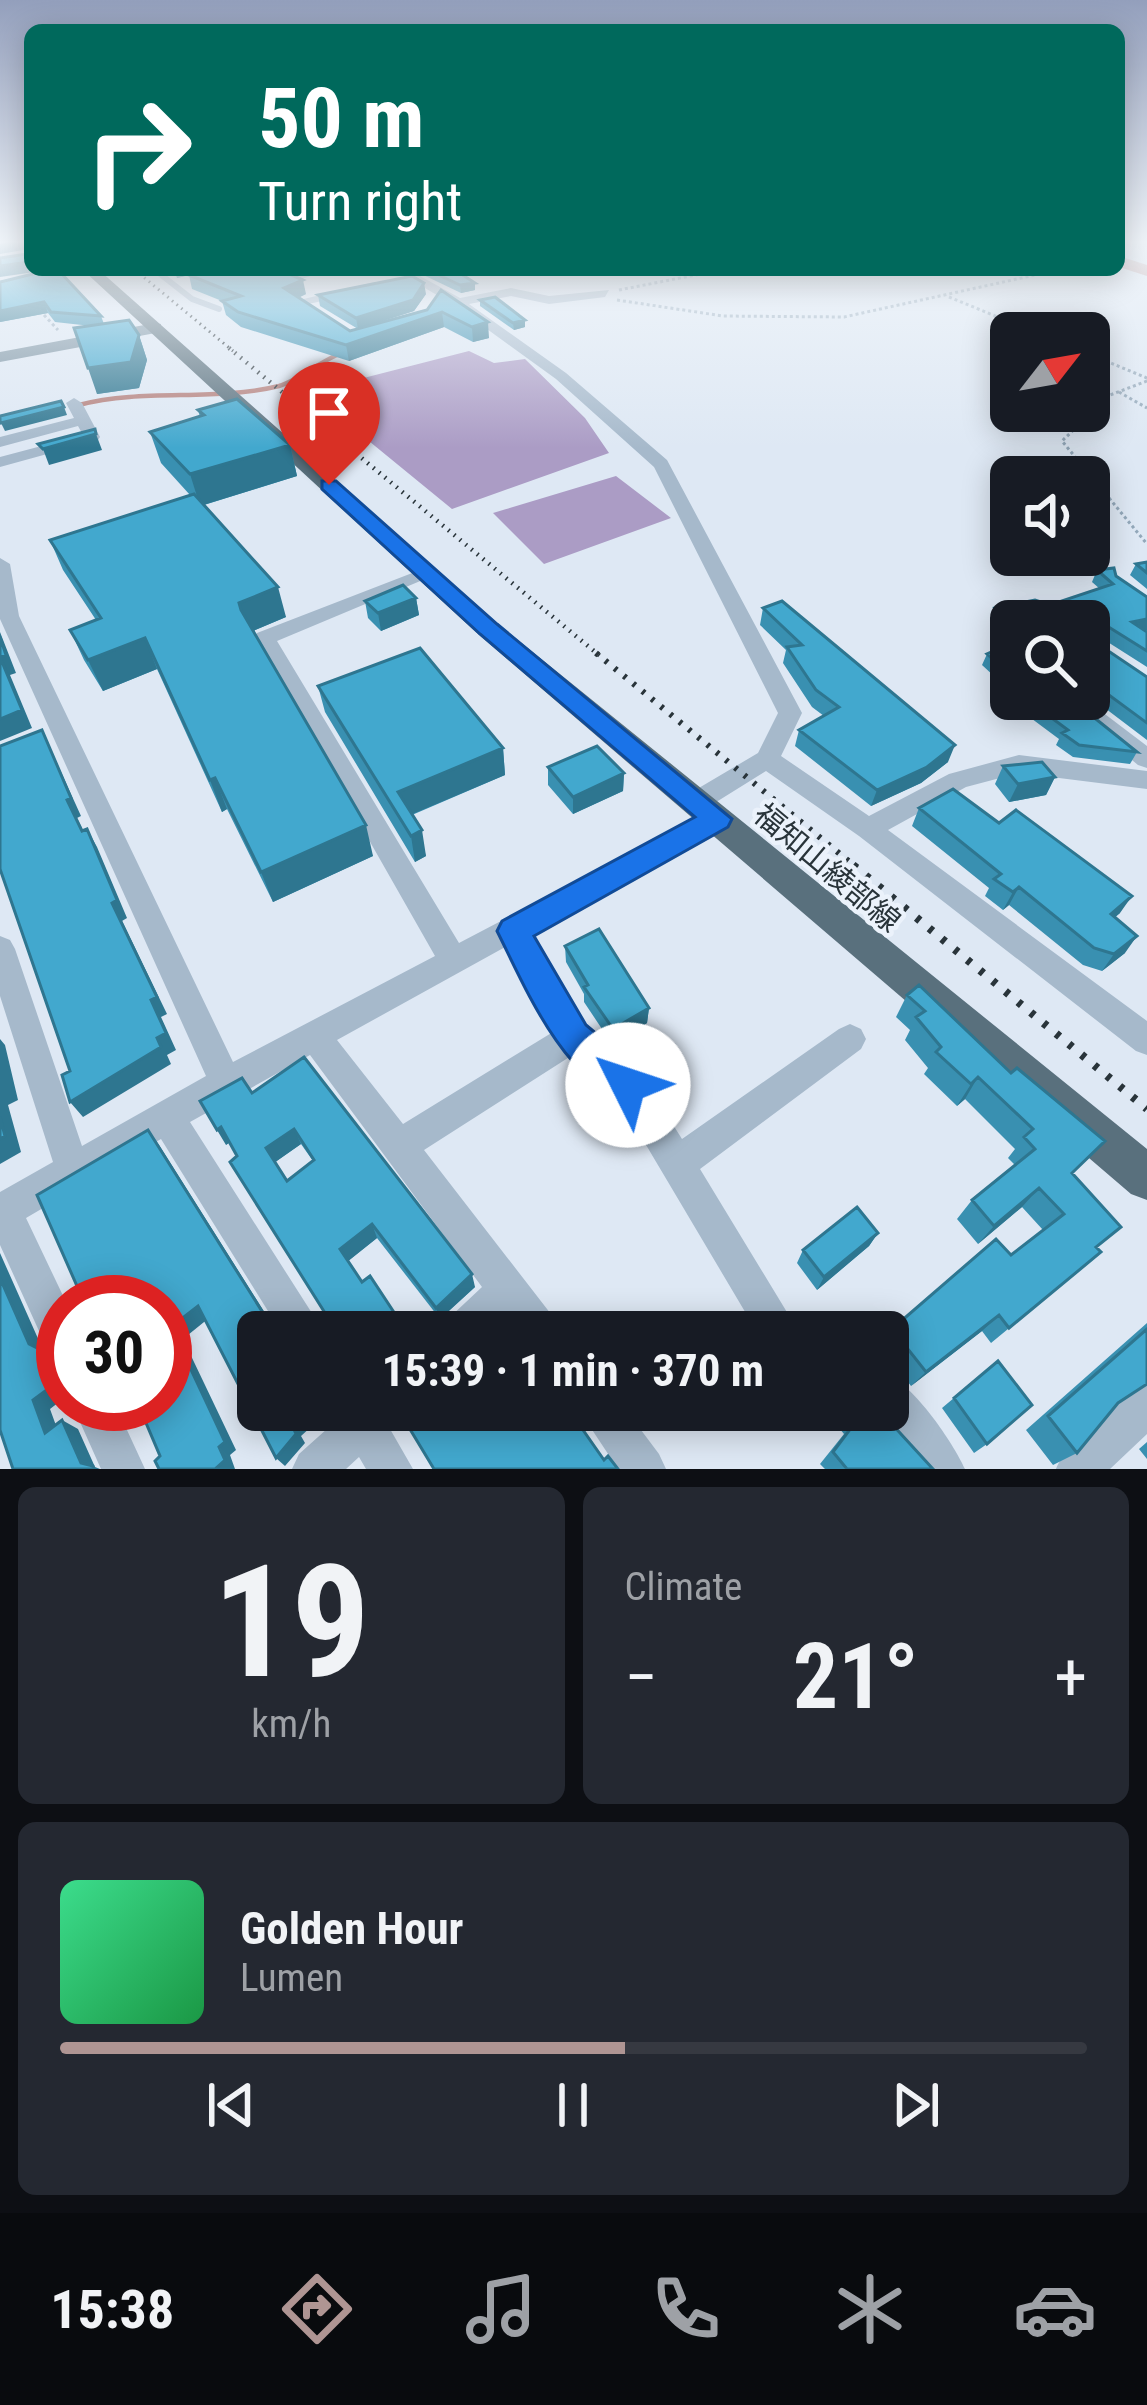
<!DOCTYPE html>
<meta charset="utf-8">
<style>
:root{--surface:#171b24;--page:#242831;--text:#f1f3f6;--muted:#9ea1a6;--line:#363941;--accent:#af9593}
body{margin:0;font-family:"Roboto Condensed","Noto Sans JP",sans-serif;background:var(--page);color:var(--text);height:100vh;display:flex;flex-direction:column;font-size:45px;white-space:nowrap}
*{box-sizing:border-box;margin:0}
p{font-size:39px;color:var(--muted)}
.icon{flex:none;width:66px;height:66px;fill:none;stroke:currentColor;stroke-width:2;stroke-linecap:round;stroke-linejoin:round}
.map{position:relative;height:1469px;overflow:hidden}
.panel{display:flex;flex-direction:column;gap:18px;padding:18px;background:#0d0f14;flex:1}
.panel>*{flex:none}
.banner{position:absolute;left:24px;top:24px;width:1101px;height:252px;border-radius:18px;box-shadow:0 6px 30px #0003;background:#00695c;color:#fff;overflow:hidden}
.needle{width:78px;rotate:59deg}
.buttons{position:absolute;left:990px;top:312px;display:grid;gap:24px}
.buttons a{display:grid;place-items:center;width:120px;height:120px;border-radius:18px;background:var(--surface);box-shadow:0 6px 30px #0003;font-size:60px}
.speed{position:absolute;left:36px;top:1275px;display:flex;gap:24px;font-size:60px;font-weight:700;text-align:center}
.speed>*{display:grid;place-content:center;width:156px;height:156px;border-radius:50%;background:var(--surface);box-shadow:0 6px 30px #0003;line-height:1}
.speed .limit{border:18px solid #d22;background:#fff;color:#111}
.pin{position:absolute;display:grid;place-items:center;width:102px;height:102px;color:#fff;margin:-123px -51px;border-radius:50% 50% 50% 0;rotate:-45deg;box-shadow:0 0 12px #0007}
.pin .icon{rotate:45deg}
.me{position:absolute;width:132px;margin:-66px;rotate:311deg;stroke-linejoin:round;filter:drop-shadow(0 0 9px #0008)}
.turn{display:flex;align-items:center;gap:42px;height:252px;padding:0 36px;font-size:54px}
.turn .icon{width:156px;height:156px;stroke-width:2.5}
.turn b{display:block;font-size:84px;line-height:102px}
.big{font-size:90px;font-weight:700;line-height:1.1}
.panel .tile{flex:1;display:flex;flex-direction:column;justify-content:center;gap:18px;min-width:0;padding:0 42px;border-radius:18px;background:var(--page)}
.panel .dial{align-items:center;gap:0}
.dial b{font-size:156px;line-height:1}
.song{display:flex;align-items:center;gap:36px}
.cover{width:144px;height:144px;border-radius:18px;background:linear-gradient(135deg,hsl(150 70% 55%),hsl(140 70% 35%))}
.played{height:12px;border-radius:6px;background:linear-gradient(90deg,var(--accent) 55%,var(--line) 55%)}
.keys{display:flex;justify-content:space-around;direction:ltr}
.heat{display:flex;justify-content:space-between;align-items:center;font-size:66px;direction:ltr}
.panel .tiles{flex:1;display:grid;gap:18px;grid-template-columns:1fr 1fr}
.tile:last-child{grid-column:span 2}
.trip{position:absolute;left:237px;top:1311px;width:672px;height:120px;border-radius:18px;background:var(--surface);box-shadow:0 6px 30px #0003;font-weight:700;line-height:120px;text-align:center}
.dock{display:flex;height:192px;justify-content:space-around;align-items:center;background:#090b0e;color:var(--muted)}
.dock .icon{width:84px;height:84px}
.dock .selected{color:var(--accent)}
.dock b{font-size:54px;color:var(--text)}
.map>svg:first-child{display:block}
</style>
<div class="map">
<svg width="1147" height="1469" viewBox="0 0 1147 1469">
<rect width="100%" height="100%" fill="#dee8f4"/>
<!-- green -->
<path fill="#ab9cc5" d="M469 351 494 363 525 359 585 418 609 453 452 509 309 392Z
M616 476 671 518 544 564 493 513Z"/>
<g fill="none" stroke-linecap="round" stroke-linejoin="round">
<!-- stream-far1 -->
<path stroke="#b47f7b" stroke-width="3" d="M1135 266 1147 268"/>
<!-- stream -->
<path stroke="#b47f7b" stroke-width="4.5" d="M79 405C144 388 214 402 279 386 297 381 318 363 337 355"/>
<!-- river -->
<path fill="#b47f7b" fill-rule="evenodd" d="M1119 256 1147 265V276L1119 267Z"/>
<!-- path -->
<path stroke="#93a8ba" stroke-width="3" stroke-dasharray="3 3" stroke-linecap="butt" d="M619 290 721 270
M949 297 1037 333
M617 300 723 316 844 317 1058 270
M44 315 58 330
M1089 354 1147 378
M1147 381 1110 395 1062 441 1147 544
M1119 392 1147 408"/>
<!-- lane -->
<path stroke="#a6b9cb" stroke-width="6" d="M155 270 192 299 219 309"/>
<!-- street -->
<path fill="#a6b9cb" fill-rule="evenodd" d="M309 270H327L288 284 282 280Z
M394 270H409L460 298 511 288 549 296 609 290 605 297 549 304 511 296 469 304 566 373 667 460 802 713 781 756 869 816 949 774 1019 755 1147 771V789L1019 773 966 787 888 830 1147 1021V1055L1136 1051 859 836 766 771 705 809H687L683 802 687 795 758 753 778 713 654 467 556 379 454 305Z
M375 282 379 289 308 304 323 315 317 319 291 302Z
M74 398 82 403 100 437 98 440 0 467V457L83 435 78 426 0 447V437L74 418 66 403Z
M0 558 10 564 19 616 233 1062 435 956 254 638 257 633 420 570H434L437 574 277 641 459 943 708 812H726L730 819 726 826 531 933 584 1027 641 1074 682 1139 839 1029 850 1024 861 1029 866 1039 861 1049 700 1169 799 1332H757L617 1096 571 1056 424 1150 554 1318 560 1332H516L506 1319 492 1332H443L449 1318 482 1287 310 1055 190 1122 324 1332H281L161 1139 26 1218 66 1302H63V1359L49 1353 0 1245V1192L53 1162 0 996V936L10 940 15 949 82 1146 206 1076 0 619ZM507 946 553 1032 403 1124 337 1040Z
M1011 631V661L1000 654V638Z
M1058 699H1085L1147 746V768L1138 765Z
M888 1375C914 1386 953 1442 965 1469H916L873 1410H888Z
M1147 1385V1434L1110 1469H1056C1067 1442 1120 1396 1147 1385Z
M72 1404H115L145 1469H101Z
M333 1410H401L390 1429 413 1469H366L359 1457 346 1469H292L299 1454 337 1420Z
M579 1410H626L659 1454 666 1469H618Z"/>
<!-- secondary -->
<path fill="#7a92a2" fill-rule="evenodd" d="M155 323 161 324V332L0 362V352Z"/>
<!-- primary -->
<path fill="#59707d" fill-rule="evenodd" d="M83 270H99L497 623 1147 1149V1200L1131 1194 479 635Z"/>
<!-- rail-far3 -->
<path stroke="#29343a" stroke-width="3" stroke-dasharray="1.5 4.5" stroke-linecap="butt" d="M135 270 233 351"/>
<!-- rail-far2 -->
<path stroke="#29343a" stroke-width="4.5" stroke-dasharray="1.5 6" stroke-linecap="butt" d="M229 348 600 656"/>
<!-- rail-far1 -->
<path stroke="#29343a" stroke-width="6" stroke-dasharray="3 9" stroke-linecap="butt" d="M596 653 857 868"/>
<!-- rail -->
<path stroke="#29343a" stroke-width="8" stroke-dasharray="4.5 12" stroke-linecap="butt" d="M853 865 1147 1109"/>
</g>
<!-- wall -->
<path fill="#3990b1" fill-rule="evenodd" d="M175 270 306 294 298 298 350 331 427 310 441 290 489 338 473 342 444 327 349 361 241 327 226 315 222 301 192 289 189 275 177 278Z
M413 270H455L475 290 461 293Z
M70 280 68 281 101 316 104 324 139 335 147 360 139 388 97 394 91 326 55 322 48 313 0 322V282Z
M426 294 414 311 358 329 320 306 318 295Z
M480 300 525 327 514 330 480 306Z
M198 410 290 445 297 476 204 505 286 617 253 631 373 856 273 902 227 809 222 812 157 669 103 691 84 660 70 630 96 620 63 570 50 540 190 495 161 463 150 432 200 417Z
M1147 562V589L1130 575 1136 564Z
M1097 570 1116 576 1147 630H1144L1147 632V667L1092 632V640L1147 677V740L1089 696V621H1011L1001 632 990 619 995 608 1050 605 1100 589 1092 582Z
M416 598 419 615 381 631 368 618 365 601Z
M763 608 948 762 921 783 871 806 795 746 799 730 824 716 812 707 783 663 786 650 760 625Z
M1011 651V699H1071L1137 752 1130 764 1073 757 1056 745 1059 739 1004 698 1008 689 982 665 987 654Z
M318 686 503 748 505 775 412 815 426 856 415 862 325 712Z
M1003 766 1055 777 1046 795 1009 802 995 784Z
M548 767 624 773 623 791 573 814 548 785Z
M919 808 1120 913 1115 917 1125 953 1102 971 1083 965 1009 905 1003 910 985 896 989 888 912 826Z
M565 946 649 1008 647 1023 612 1044 584 1002V994L566 962Z
M919 985 1073 1174 1097 1248 1101 1252 991 1343 982 1331 911 1386 888 1356V1335L892 1329 1011 1255 1043 1230 1022 1207 978 1244 957 1219 972 1200 1015 1165 1008 1158 1015 1149 965 1099 957 1106 924 1074 928 1068 905 1040 910 1030 896 1017 907 995Z
M252 1093 475 1287 440 1319 377 1238 348 1261 362 1282 370 1276 406 1332H337L230 1142 226 1145ZM301 1144 313 1161 287 1181 275 1162Z
M878 1233 869 1246 817 1290 797 1263 803 1250Z
M1147 1323V1384L1118 1403 1077 1453 1053 1465 1026 1430Z
M998 1361 987 1444 974 1453 942 1408Z
M732 1410H760L747 1422 742 1415 738 1418Z
M836 1410H879L933 1469H825L820 1464 844 1434 830 1417Z
M1147 1442V1459L1139 1449Z"/>
<!-- shaded-wall -->
<path fill="#2e7690" d="M9 242H27L29 249 0 254V244Z
M30 262V270H49L0 277V266Z
M175 270H209L177 278Z
M303 280 306 294 287 303 284 288Z
M424 283 426 294 414 311 358 329 356 318Z
M475 283V290L461 293 460 285Z
M44 302 48 313 0 322V311Z
M442 312 444 327 349 361 346 345Z
M525 320V327L514 330 513 323Z
M488 322 489 338 473 342 472 327Z
M139 335 147 360 139 388 97 394 88 368Z
M64 407 67 415 5 431 1 423Z
M96 434 102 450 49 465 43 449Z
M290 445 297 476 200 506 190 474Z
M278 587 286 617 248 633 239 603Z
M416 598 419 615 381 631 378 613Z
M1019 616 1017 621H1011V629L1001 632 1005 620Z
M1147 619V630L1126 633 1132 622Z
M0 632 16 673 10 675 32 728 0 741Z
M145 638 157 669 103 691 88 660Z
M42 730 81 816 77 818 92 849 67 800Z
M955 745 948 762 921 783 871 806 877 790Z
M503 748 505 775 403 818 398 792Z
M624 773 623 791 573 814V797Z
M1055 777 1046 795 1009 802 1018 784Z
M215 778 227 809 222 812 210 780Z
M366 825 373 856 273 902 261 872Z
M87 829 97 847 127 918 122 921 167 1014 161 1017 176 1050 167 1055 171 1064 83 1117 70 1102 157 1038Z
M422 830 426 856 415 862 411 836Z
M1019 887 1009 905 1003 910 1013 892Z
M1132 896 1120 913 1099 931 1111 914Z
M1137 936 1125 953 1102 971 1114 954Z
M649 1008 647 1023 612 1044 613 1029Z
M0 1039 5 1045 18 1100 8 1105 21 1152 0 1164Z
M978 1077 965 1099 957 1106 971 1084Z
M221 1127 230 1142 226 1145 217 1130Z
M294 1129 301 1144 274 1163 266 1148Z
M148 1130 159 1145 277 1332H275Z
M1039 1188 1022 1207 978 1244 994 1226Z
M372 1224 377 1238 347 1262 340 1249Z
M878 1233 869 1246 817 1290 824 1277Z
M0 1253 44 1352 57 1361 62 1374 63 1399 50 1409 62 1442 45 1433 33 1400 29 1344 0 1278Z
M472 1274 475 1287 440 1319 436 1308Z
M198 1306 209 1318 183 1339 236 1450 230 1455 235 1469H215L219 1447 171 1327Z
M999 1315 982 1331 911 1386 926 1372Z
M311 1410H319L323 1416 301 1436 305 1443 285 1466 276 1458 293 1427Z
M62 1420 78 1429 95 1467 100 1469H93L81 1463Z"/>
<!-- building -->
<path fill="#42a8ce" stroke="#2e7690" stroke-width="3" fill-rule="evenodd" d="M30 246V262L0 266V258L27 254Z
M49 270H66L60 272 101 316 51 312 44 302 0 311V282Z
M203 270H280L303 280 284 288 350 331 427 310 441 290 488 322 472 327 442 312 346 345 238 312 222 301 241 296 189 275Z
M428 270H455L475 283 460 285Z
M412 276 424 283 413 300 356 318 318 295Z
M495 297 525 320 513 323 480 300Z
M129 320 139 335 131 362 88 368 74 328Z
M237 399 290 445 190 474 150 432 204 415 198 410Z
M61 401 64 407 1 423 0 421V416Z
M95 429 96 434 43 449 38 444Z
M194 494 278 587 239 603 241 610 366 825 261 872 215 778 210 780 145 638 88 660 70 630 101 618 50 540Z
M1147 562V573L1136 564Z
M1114 568 1116 576 1147 597V619L1132 622 1147 632V651L1091 616 1092 640 1147 677V723L1094 684H1089V621H1019V616L1005 620 995 608 1035 600 1050 605 1113 584 1097 570Z
M403 585 416 598 378 613 365 601Z
M782 601 955 745 927 767 877 790 799 730 839 707 816 690 787 647 802 645 763 608Z
M0 637 6 655 0 657Z
M1003 647 1011 651V675L987 654Z
M420 648 503 748 398 792 422 830 411 836 318 686Z
M0 657 22 710 0 719Z
M1026 699H1071L1137 752 1079 745 1062 733 1068 730Z
M42 730 71 798 67 800 82 831 87 829 117 900 112 903 157 997 151 1000 166 1033 157 1038 161 1047 70 1102 62 1075 70 1071 0 869V746Z
M597 746 624 773 573 797 548 767Z
M1042 762 1055 777 1018 784 1003 766Z
M953 789 999 823 1016 810 1132 896 1111 914 1137 936 1114 954 1094 948 1019 887 1013 892 994 879 1001 874 919 808Z
M599 929 649 1008 613 1029 584 987 588 985 565 946Z
M919 985 1011 1073 1017 1068 1105 1141 1072 1173 1121 1227 1096 1247 1101 1252 1009 1328 999 1315 926 1372 892 1329 996 1239 1011 1255 1064 1214 1039 1188 994 1226 972 1200 1035 1149 1024 1137 1033 1129 978 1077 971 1084 936 1052 941 1047 916 1017 925 1011 907 995Z
M304 1057 472 1274 436 1308 372 1224 340 1249 362 1282 370 1276 405 1329 402 1332H337L230 1162 237 1156 221 1127 217 1130 200 1101 242 1078 252 1093ZM294 1129 314 1160 287 1181 266 1148Z
M0 1117 5 1136 0 1139Z
M148 1130 275 1332H258V1410H311L293 1427 296 1434 276 1458 198 1306 171 1327 225 1442 219 1447 225 1460 215 1469H159L155 1461 160 1456 138 1404H165V1302H84L37 1195Z
M857 1207 878 1233 824 1277 803 1250Z
M0 1278 29 1344 41 1350 46 1363 52 1386 33 1400 45 1433 62 1420 81 1463 93 1466 94 1469H13L0 1430Z
M508 1323 514 1332H498Z
M1147 1329V1384L1118 1403 1077 1453 1048 1416Z
M998 1361 1032 1405 987 1444 954 1398Z
M458 1410 459 1412 461 1410H569L604 1460 608 1456 618 1469H434L399 1411Z
M848 1410H879L933 1469H847L833 1452 857 1420Z"/>
<!-- sky -->
<linearGradient id="sky" x2="0" y2="1"><stop stop-color="#939fbc"/><stop offset="0.54" stop-color="#f0f5fa"/><stop offset="1" stop-color="#f0f5fa" stop-opacity="0"/></linearGradient>
<rect width="1147" height="448" fill="url(#sky)"/>
<!-- route -->
<path fill="#1a73e8" stroke="#114b97" stroke-width="3" d="M322 481H336L497 624 732 819 728 827 534 936 586 1025 642 1072 647 1085 642 1098 628 1103C562 1077 527 991 497 931L502 921 695 817 480 634 322 489Z"/>
<g text-anchor="middle" stroke-width="9" stroke-linejoin="round" paint-order="stroke">
<!-- street labels -->
<g font-size="30" fill="#29343a" stroke="#ebf2fb">
<text transform="translate(827 868) rotate(40)" y="10">福知山綾部線</text>
</g>
</g>
</svg>
<div class="buttons">
<a><svg class="needle" viewBox="-14 -14 28 28"><path d="M0-13l5 13h-10z" fill="#e53935"/><path d="M0 13l5-13h-10z" fill="#9ea1a6"/></svg></a>
<a><svg class="icon" aria-label="sound" viewBox="0 0 24 24"><path d="M4 9h4l5-4v14l-5-4H4zM17 9q2 3 0 6"/></svg></a>
<a><svg class="icon" aria-label="search" viewBox="0 0 24 24"><circle cx="10" cy="10" r="6"/><path d="M15 15l6 6"/></svg></a>
</div>
<div class="speed"><div class="limit">30</div></div>
<div class="pin" style="left:329px;top:485px;background:#d93025"><svg class="icon" aria-label="arrive" viewBox="0 0 24 24"><path d="M6 21V4h12l-3 4 3 4H6"/></svg></div>
<svg class="me" style="left:628px;top:1085px" viewBox="-20 -20 40 40"><circle r="19" fill="#fff"/><path d="M0-13L10 11 0 6-10 11z" fill="#1a73e8"/></svg>
<div class="trip">15:39 · 1 min · 370 m</div>
<div class="banner">
<div class="turn"><svg class="icon" aria-label="right" viewBox="0 0 24 24"><path d="M7 20v-9h11M14 6l5 5-5 5"/></svg><div><b>50 m</b>Turn right</div></div>
</div>
</div>
<section class="panel">
<div class="tiles">
<div class="tile dial"><b>19</b><p>km/h</p></div>
<div class="tile"><p>Climate</p>
<div class="heat"><a>−</a><b class="big">21°</b><a>+</a></div>
</div>
<div class="tile">
<div class="song"><i class="cover"></i><div><b>Golden Hour</b><p>Lumen</p></div></div>
<div class="played"></div>
<div class="keys"><svg class="icon" aria-label="previous" viewBox="0 0 24 24"><path d="M18 5L8 12l10 7zM5 5v14"/></svg><svg class="icon" aria-label="pause" viewBox="0 0 24 24"><path d="M8 5v14M16 5v14"/></svg><svg class="icon" aria-label="next" viewBox="0 0 24 24"><path d="M6 5l10 7-10 7zM19 5v14"/></svg></div>
</div>
</div>
</section>
<nav class="dock">
<b>15:38</b>
<svg class="icon selected" aria-label="directions" viewBox="0 0 24 24"><path d="M12 3l9 9-9 9-9-9zM9 14v-3h6M13 9l2 2-2 2"/></svg>
<svg class="icon" aria-label="music" viewBox="0 0 24 24"><path d="M9 18V5l10-2v13"/><circle cx="6" cy="18" r="3"/><circle cx="16" cy="16" r="3"/></svg>
<svg class="icon" aria-label="phone" viewBox="0 0 24 24"><path d="M5 4h4l2 5-3 2q2 4 5 5l2-3 5 2v4C11 20 4 13 5 4z"/></svg>
<svg class="icon" aria-label="climate" viewBox="0 0 24 24"><path d="M12 3v18M4 7l16 10M4 17L20 7"/></svg>
<svg class="icon" aria-label="car" viewBox="0 0 24 24"><path d="M5 17H2v-5l4-1 3-4h7l3 4 3 1v5h-3M9 17h6M6 11h13"/><circle cx="7" cy="17" r="2"/><circle cx="17" cy="17" r="2"/></svg>
</nav>
